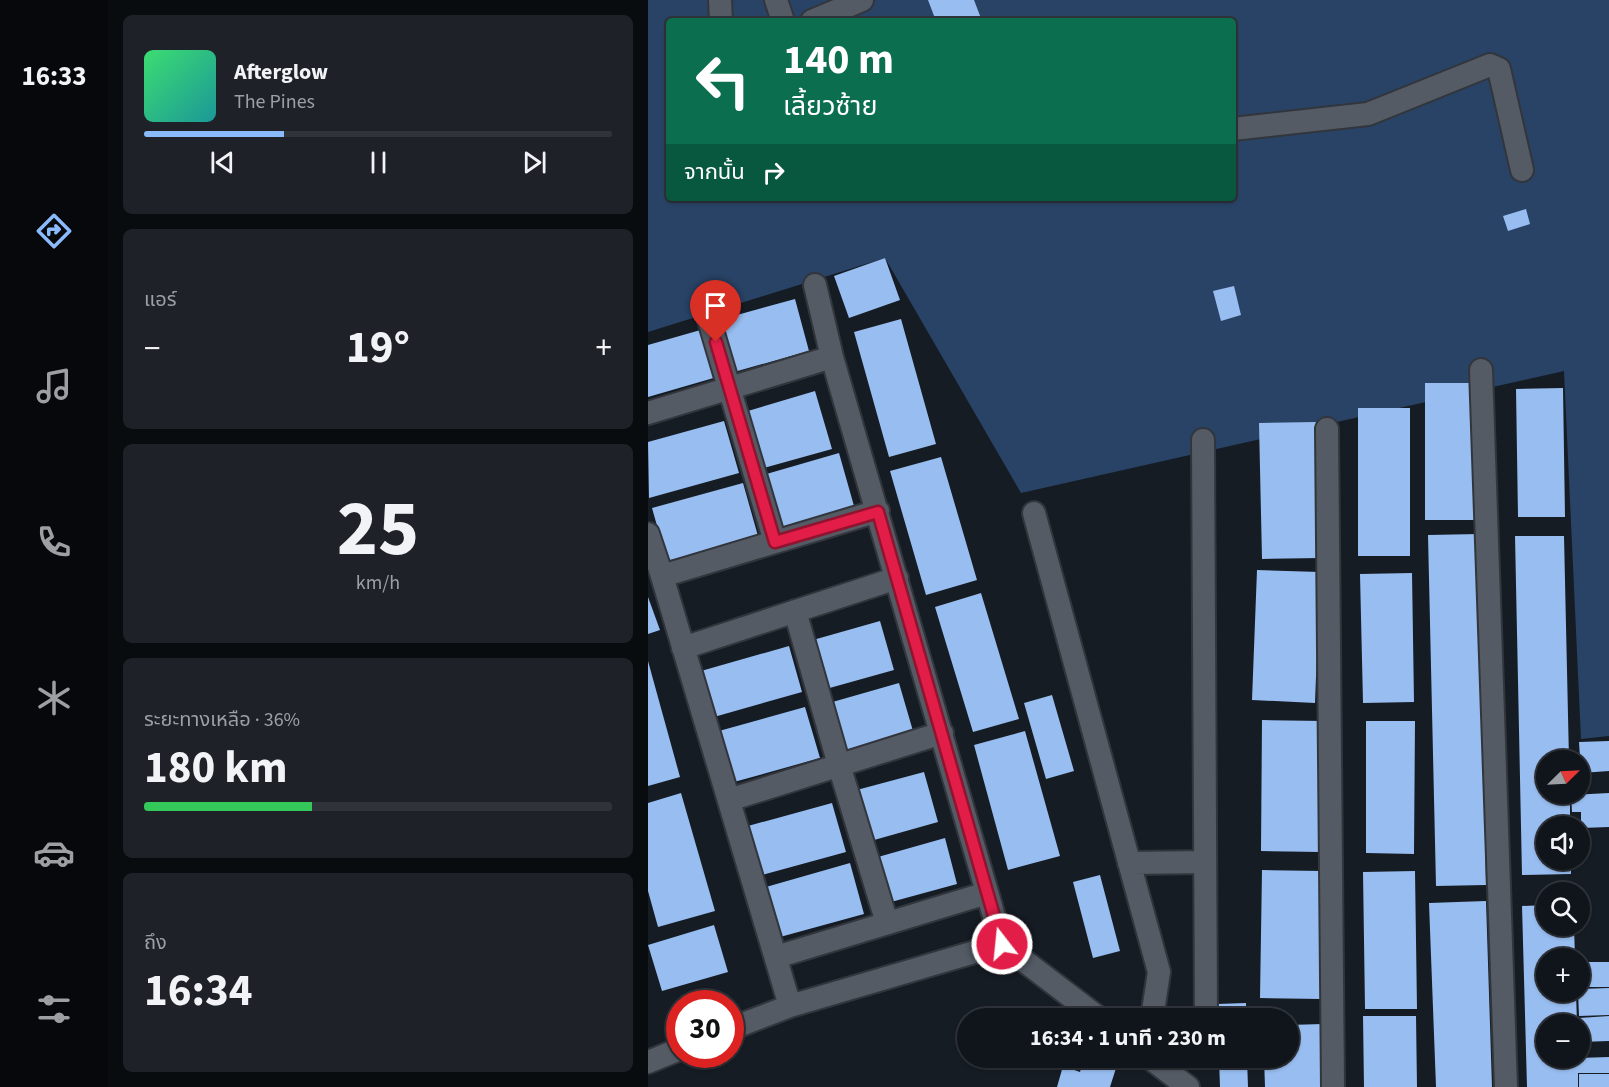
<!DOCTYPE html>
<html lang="th">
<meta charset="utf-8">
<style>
:root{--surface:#10151b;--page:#1e2228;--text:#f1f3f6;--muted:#9c9fa3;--line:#30343a;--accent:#8abafc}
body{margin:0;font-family:"Source Sans 3","Noto Sans Thai",sans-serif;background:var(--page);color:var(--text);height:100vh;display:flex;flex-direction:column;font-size:22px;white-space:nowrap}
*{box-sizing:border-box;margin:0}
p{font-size:20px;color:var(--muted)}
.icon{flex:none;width:33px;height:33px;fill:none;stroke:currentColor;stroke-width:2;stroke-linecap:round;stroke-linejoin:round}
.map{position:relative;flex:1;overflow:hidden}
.drawer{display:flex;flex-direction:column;gap:15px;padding:15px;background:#090c0f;width:540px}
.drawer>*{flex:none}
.top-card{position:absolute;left:18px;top:18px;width:570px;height:183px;border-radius:6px;box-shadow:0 2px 4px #0004,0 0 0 2px var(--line);background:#0b6e4f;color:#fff;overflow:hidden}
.needle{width:39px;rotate:66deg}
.fabs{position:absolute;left:888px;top:750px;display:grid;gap:12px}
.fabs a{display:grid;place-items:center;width:54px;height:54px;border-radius:50%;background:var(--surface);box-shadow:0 2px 4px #0004,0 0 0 2px var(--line);font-size:30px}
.speed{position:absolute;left:18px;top:990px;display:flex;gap:12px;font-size:30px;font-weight:700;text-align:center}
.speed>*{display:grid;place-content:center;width:78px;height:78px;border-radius:50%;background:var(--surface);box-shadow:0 2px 4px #0004,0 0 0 2px var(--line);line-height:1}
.speed .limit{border:9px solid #d22;background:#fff;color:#111}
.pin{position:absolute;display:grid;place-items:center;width:51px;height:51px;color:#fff;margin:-62px -26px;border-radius:50% 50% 50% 0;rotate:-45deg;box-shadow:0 0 6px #0007}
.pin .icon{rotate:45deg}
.me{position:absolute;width:66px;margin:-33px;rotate:344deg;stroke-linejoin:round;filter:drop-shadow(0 0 4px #0008)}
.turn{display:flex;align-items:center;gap:21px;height:126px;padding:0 18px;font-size:27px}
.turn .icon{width:78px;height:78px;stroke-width:2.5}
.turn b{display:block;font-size:42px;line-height:51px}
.then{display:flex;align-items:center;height:57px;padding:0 18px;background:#0003;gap:12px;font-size:22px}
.big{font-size:45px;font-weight:700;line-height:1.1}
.drawer .card{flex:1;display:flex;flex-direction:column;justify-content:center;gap:9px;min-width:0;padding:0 21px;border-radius:9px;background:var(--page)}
.drawer .dial{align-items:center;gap:0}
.dial b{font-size:78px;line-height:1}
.song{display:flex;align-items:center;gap:18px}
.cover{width:72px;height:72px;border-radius:9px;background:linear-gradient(135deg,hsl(140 70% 55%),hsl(180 70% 35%))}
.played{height:6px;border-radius:3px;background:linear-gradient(90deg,var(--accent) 30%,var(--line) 30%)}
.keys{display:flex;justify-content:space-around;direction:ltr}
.heat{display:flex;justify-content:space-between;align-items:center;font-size:33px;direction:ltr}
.charge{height:9px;border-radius:4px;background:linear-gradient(90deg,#34c759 36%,var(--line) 0)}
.trip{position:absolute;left:309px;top:1008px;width:342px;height:60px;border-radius:30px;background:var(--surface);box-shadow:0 2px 4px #0004,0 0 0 2px var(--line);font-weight:700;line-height:60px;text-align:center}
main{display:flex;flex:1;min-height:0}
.tabs{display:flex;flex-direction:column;width:108px;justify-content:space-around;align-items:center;background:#06080b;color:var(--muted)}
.tabs .icon{width:42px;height:42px}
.tabs .active{color:var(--accent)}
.tabs b{font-size:27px;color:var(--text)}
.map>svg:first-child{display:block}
</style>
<main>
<nav class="tabs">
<b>16:33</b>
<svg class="icon active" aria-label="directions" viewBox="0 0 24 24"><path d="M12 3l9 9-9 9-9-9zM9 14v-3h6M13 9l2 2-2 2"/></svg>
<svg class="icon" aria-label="music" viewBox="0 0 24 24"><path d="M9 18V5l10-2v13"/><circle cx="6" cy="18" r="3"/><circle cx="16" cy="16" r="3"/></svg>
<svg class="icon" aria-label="phone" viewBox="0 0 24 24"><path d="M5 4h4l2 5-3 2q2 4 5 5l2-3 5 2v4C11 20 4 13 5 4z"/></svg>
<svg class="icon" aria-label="climate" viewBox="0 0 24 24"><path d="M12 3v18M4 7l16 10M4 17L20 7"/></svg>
<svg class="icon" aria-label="car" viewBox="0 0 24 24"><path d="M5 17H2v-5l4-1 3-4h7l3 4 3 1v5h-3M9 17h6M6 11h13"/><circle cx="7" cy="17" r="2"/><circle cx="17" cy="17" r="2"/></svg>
<svg class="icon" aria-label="filters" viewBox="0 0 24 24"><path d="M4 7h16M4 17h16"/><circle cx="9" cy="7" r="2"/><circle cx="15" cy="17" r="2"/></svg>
</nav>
<section class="drawer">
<div class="card">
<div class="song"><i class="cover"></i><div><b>Afterglow</b><p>The Pines</p></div></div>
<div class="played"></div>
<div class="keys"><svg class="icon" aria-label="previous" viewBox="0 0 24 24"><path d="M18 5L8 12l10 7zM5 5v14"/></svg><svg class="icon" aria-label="pause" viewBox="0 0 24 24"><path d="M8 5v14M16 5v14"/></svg><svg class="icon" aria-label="next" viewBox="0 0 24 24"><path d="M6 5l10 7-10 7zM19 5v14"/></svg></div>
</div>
<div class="card"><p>แอร์</p>
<div class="heat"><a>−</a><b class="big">19°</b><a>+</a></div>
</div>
<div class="card dial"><b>25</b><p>km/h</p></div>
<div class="card"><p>ระยะทางเหลือ · 36%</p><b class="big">180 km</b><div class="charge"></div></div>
<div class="card"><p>ถึง</p><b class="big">16:34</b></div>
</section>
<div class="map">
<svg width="961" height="1087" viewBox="0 0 961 1087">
<rect width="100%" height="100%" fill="#161c24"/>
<!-- green -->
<path fill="#294366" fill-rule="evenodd" d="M0 0H961V736L933 739 916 371 373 493 237 258 0 332ZM21 21H585V198H21Z"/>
<!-- building -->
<path fill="#98bdf0" d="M280 0H326L334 21H288Z
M878 209 882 224 860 231 855 216Z
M237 258 252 300 201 318 186 276Z
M586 286 593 315 573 321 565 291Z
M147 299 161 351 86 372 71 320Z
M253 319 288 444 241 457 206 332Z
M56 329 69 377 0 397V345Z
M777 383H830V520H777Z
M915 388 917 517H870L868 389Z
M167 391 184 449 109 470 93 413Z
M710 408H762V556H710Z
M76 421 91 473 1 498 0 442Z
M668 422 671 558 614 559 611 423Z
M191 453 206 506 130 528 115 475Z
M293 457 329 580 278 595 242 471Z
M95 483 110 536 19 561 4 508Z
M831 534 838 885 788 886 780 535Z
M867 536H916L921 760H898V794H922V826H898V860H923V874L874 875Z
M609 570 672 572 667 703 604 700Z
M764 573 766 702 715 703 712 574Z
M333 593 371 719 325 732 287 607Z
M0 597 12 630 0 634Z
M232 621 246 670 178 689 165 640Z
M141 646 154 692 66 717 53 671Z
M0 661 32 777 0 786Z
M251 683 265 731 194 751 181 703Z
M404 695 426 771 398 779 376 703Z
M157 707 172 758 86 782 71 731Z
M614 720 675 721 673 852 613 851Z
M718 721H767L766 854 718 853Z
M377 731 412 856 360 870 326 745Z
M961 741V771L933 773 931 742Z
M276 772 290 822 219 842 205 791Z
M33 793 67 911 10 927 0 891V803Z
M961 793V827L933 828V812H924L923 795Z
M184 803 198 852 114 875 100 826Z
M297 838 309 884 243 902 230 857Z
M202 863 216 914 132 937 118 887Z
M614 870 674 871 673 999 612 998Z
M767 871 769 1009H717L715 872Z
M452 875 472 951 445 958 425 882Z
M838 901 844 1087H788L781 903Z
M898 905V926H926L927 958H898V992H928L929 1024H898V1058H929L930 1067V1058L961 1057V1073H930V1087H879L874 906Z
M66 925 80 972 14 991 0 945Z
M932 962H961V987H932Z
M961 988V1015L931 1016 930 992 932 989Z
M598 1003V1018H569V1004Z
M715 1016H768L769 1087H716Z
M961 1016V1041L932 1042 931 1018Z
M675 1024 677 1087H617L616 1058H640V1025Z
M436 1058H445L469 1065 462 1087H409L415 1066 432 1072Z
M571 1058H599L600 1087H572Z
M931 1074H961V1087H931Z"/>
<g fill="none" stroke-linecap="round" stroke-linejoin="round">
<defs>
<path id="minor" d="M72 0 73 21
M128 0 135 21
M164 21 214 0
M585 129 720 114 842 65 851 69 874 170
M167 285 184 357 354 944
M61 320 127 542
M833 370 858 1087
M0 413 184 357
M679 429 685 1087
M555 440 558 1018
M386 513 511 972 504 1018
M0 534 14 576 142 1006
M14 576 230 511
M147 611 191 765 239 923
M35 648 249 578
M81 800 294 733
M481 863 557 862
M128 957 339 893
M82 1029 142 1006 354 944 451 1018
M502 1058 540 1087
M0 1062 32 1049"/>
</defs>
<!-- minor casing -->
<use href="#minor" stroke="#32363c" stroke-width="26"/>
<!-- minor -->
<use href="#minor" stroke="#545b65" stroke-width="22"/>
</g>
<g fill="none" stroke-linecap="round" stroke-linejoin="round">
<defs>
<path id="route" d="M68 342 127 542 230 512 354 944"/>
</defs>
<!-- route casing -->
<use href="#route" stroke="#92132f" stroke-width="15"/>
<!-- route -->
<use href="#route" stroke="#e11d48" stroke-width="10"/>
</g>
</svg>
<div class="fabs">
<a><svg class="needle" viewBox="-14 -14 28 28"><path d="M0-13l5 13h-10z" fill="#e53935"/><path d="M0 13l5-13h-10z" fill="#9c9fa3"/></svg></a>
<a><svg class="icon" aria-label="sound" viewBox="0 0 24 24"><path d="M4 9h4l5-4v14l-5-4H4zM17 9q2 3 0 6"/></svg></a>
<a><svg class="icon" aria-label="search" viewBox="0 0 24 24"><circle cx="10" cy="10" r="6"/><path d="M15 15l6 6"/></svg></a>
<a>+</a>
<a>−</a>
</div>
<div class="speed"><div class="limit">30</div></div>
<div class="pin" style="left:68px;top:342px;background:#d93025"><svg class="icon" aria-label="arrive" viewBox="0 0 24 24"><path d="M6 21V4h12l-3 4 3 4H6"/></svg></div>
<svg class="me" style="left:354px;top:944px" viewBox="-20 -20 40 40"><circle r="17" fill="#e11d48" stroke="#fff" stroke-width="3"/><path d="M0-11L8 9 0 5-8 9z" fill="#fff"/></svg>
<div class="trip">16:34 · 1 นาที · 230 m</div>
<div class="top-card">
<div class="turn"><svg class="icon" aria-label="left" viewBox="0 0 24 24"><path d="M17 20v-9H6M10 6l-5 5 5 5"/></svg><div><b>140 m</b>เลี้ยวซ้าย</div></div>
<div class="then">จากนั้น<svg class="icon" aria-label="right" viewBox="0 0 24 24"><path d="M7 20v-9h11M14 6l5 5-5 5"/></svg></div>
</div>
</div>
</main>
